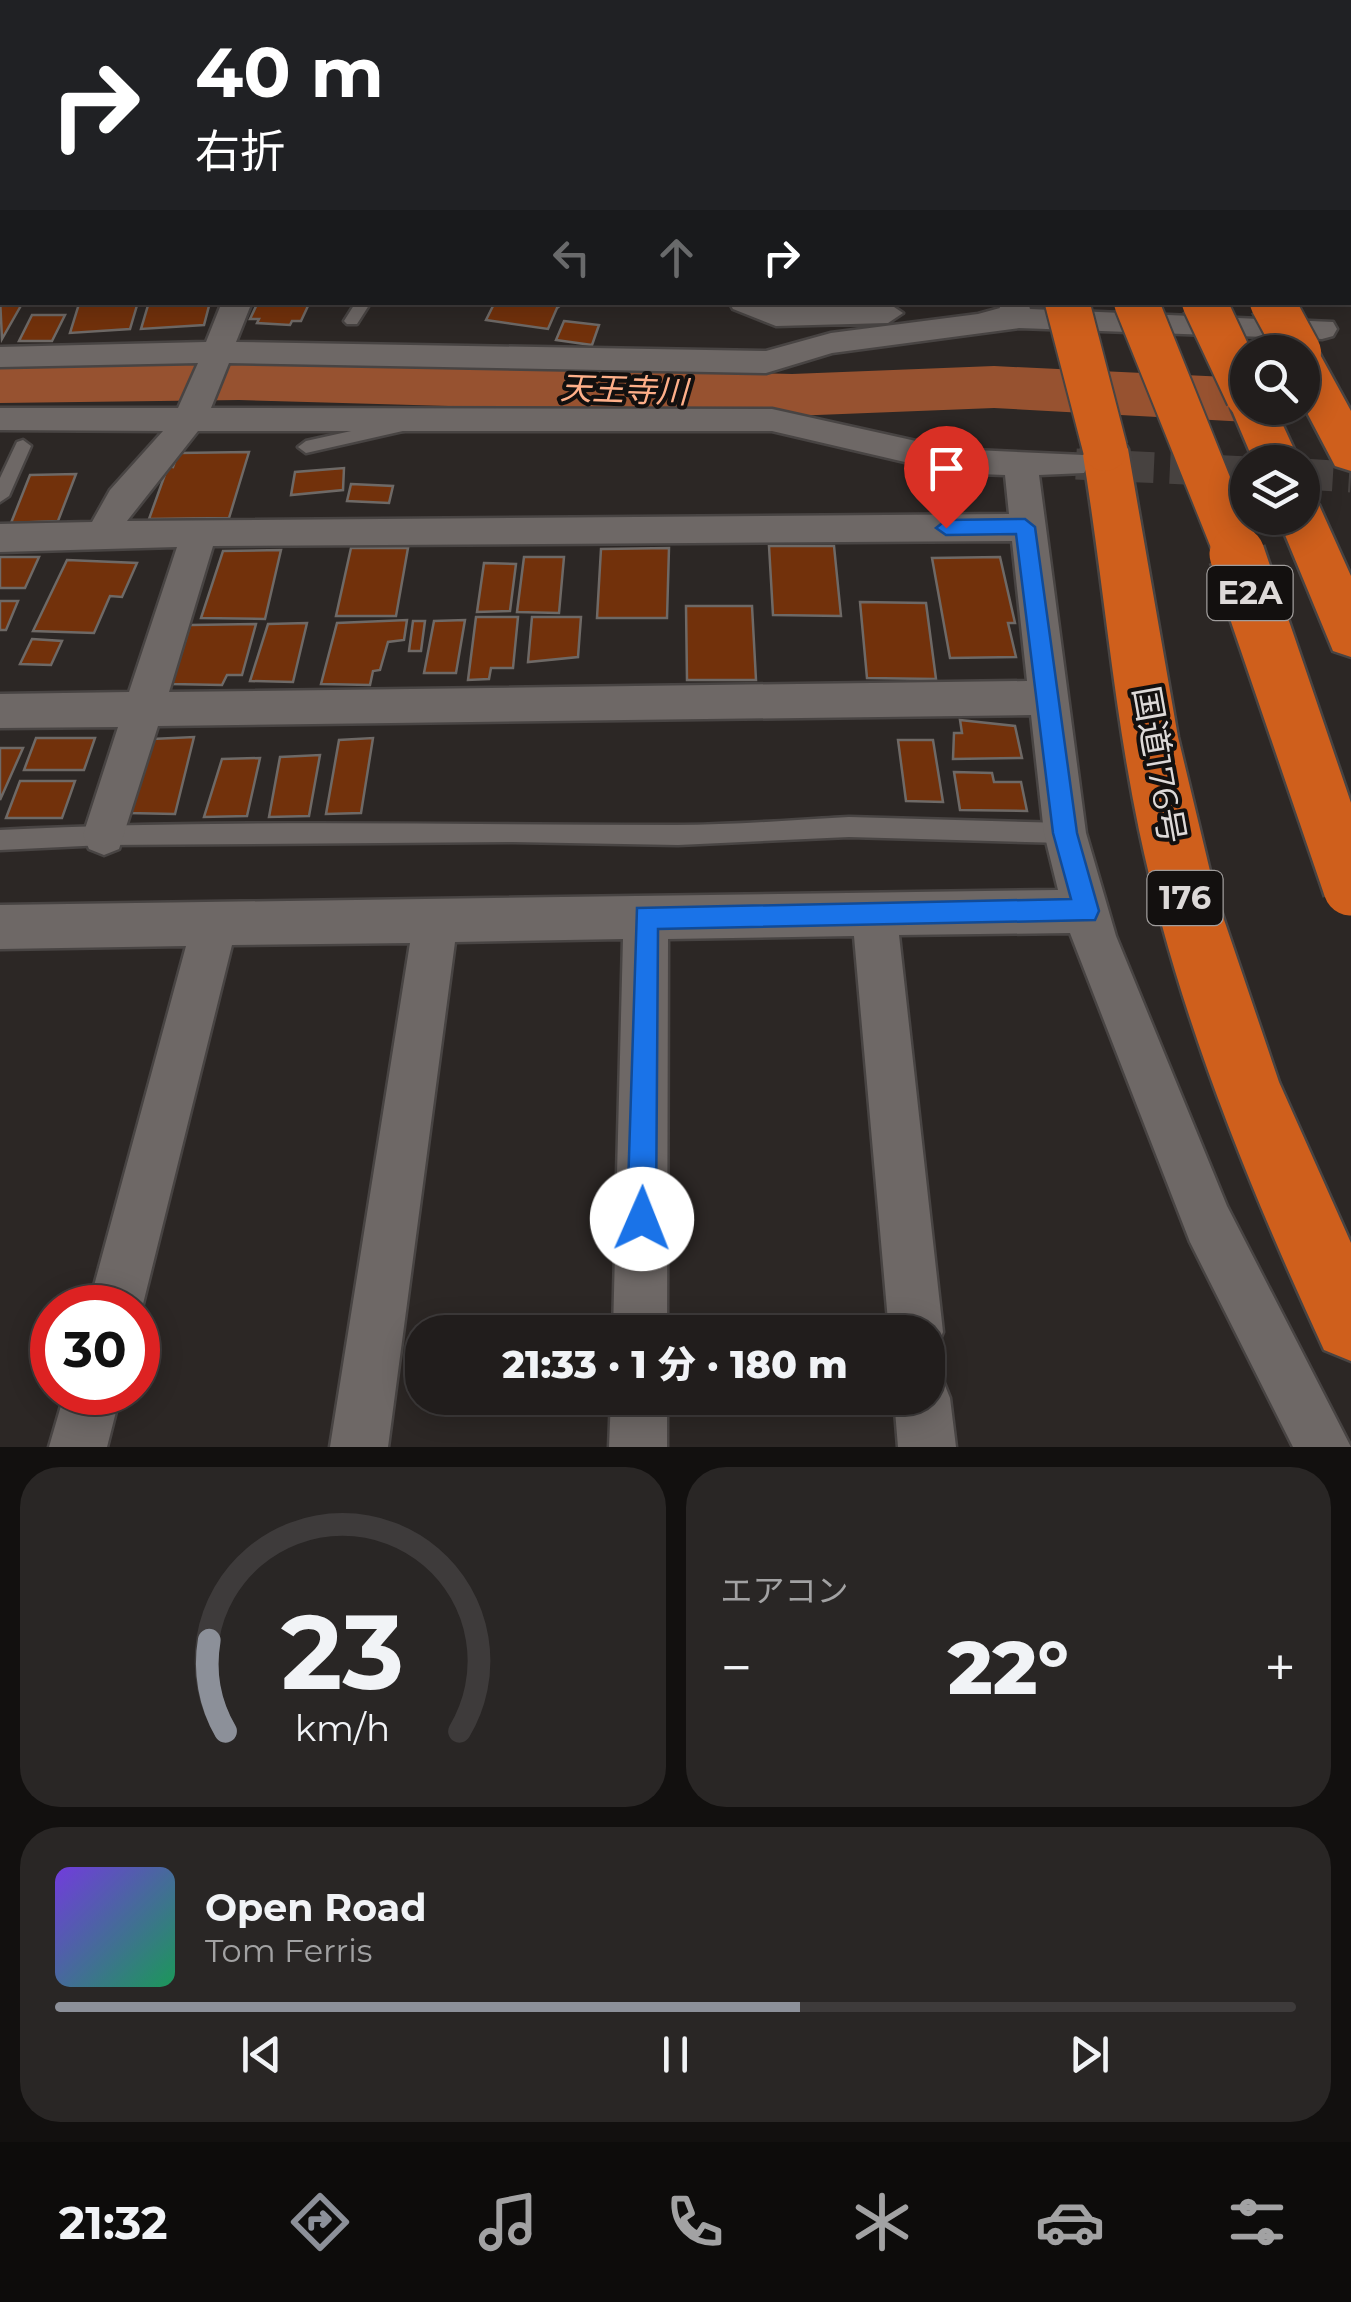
<!DOCTYPE html>
<html lang="ja">
<meta charset="utf-8">
<style>
:root{--surface:#211d1c;--page:#292625;--text:#f1f3f6;--muted:#a2a2a3;--line:#3e3b3b;--accent:#8c9099}
body{margin:0;font-family:Montserrat,"Noto Sans JP",sans-serif;background:var(--page);color:var(--text);height:100vh;display:flex;flex-direction:column;font-size:38px;white-space:nowrap}
*{box-sizing:border-box;margin:0}
p{font-size:32px;color:var(--muted)}
.icon{flex:none;width:55px;height:55px;fill:none;stroke:currentColor;stroke-width:2;stroke-linecap:round;stroke-linejoin:round}
.map{position:relative;height:1447px;overflow:hidden}
.side{display:flex;flex-direction:column;gap:20px;padding:20px;background:#12100f;flex:1}
.side>*{flex:none}
.top-card{position:absolute;left:0px;top:0px;width:1352px;height:305px;box-shadow:0 5px 25px #0003,0 0 0 2px var(--line);background:#202124;color:#fff;overflow:hidden}
.buttons{position:absolute;left:1230px;top:335px;display:grid;gap:20px}
.buttons a{display:grid;place-items:center;width:90px;height:90px;border-radius:50%;background:var(--surface);box-shadow:0 5px 25px #0003,0 0 0 2px var(--line);font-size:50px}
.speed{position:absolute;left:30px;top:1285px;display:flex;gap:20px;font-size:50px;font-weight:700;text-align:center}
.speed>*{display:grid;place-content:center;width:130px;height:130px;border-radius:50%;background:var(--surface);box-shadow:0 5px 25px #0003,0 0 0 2px var(--line);line-height:1}
.speed .limit{border:15px solid #d22;background:#fff;color:#111}
.pin{position:absolute;display:grid;place-items:center;width:85px;height:85px;color:#fff;margin:-102px -42px;border-radius:50% 50% 50% 0;rotate:-45deg;box-shadow:0 0 10px #0007}
.pin .icon{rotate:45deg}
.me{position:absolute;width:110px;margin:-55px;rotate:1deg;stroke-linejoin:round;filter:drop-shadow(0 0 8px #0008)}
.turn{display:flex;align-items:center;gap:35px;height:210px;padding:0 30px;font-size:45px}
.turn .icon{width:130px;height:130px;stroke-width:2.5}
.turn b{display:block;font-size:70px;line-height:85px}
.lanes{display:flex;align-items:center;height:95px;padding:0 30px;background:#0003;justify-content:center;gap:50px;direction:ltr}
.lanes .off{opacity:.35}
.big{font-size:75px;font-weight:800;line-height:1.1}
.side .card{flex:1;display:flex;flex-direction:column;justify-content:center;gap:15px;min-width:0;padding:0 35px;border-radius:40px;background:var(--page)}
.side .dial{align-items:center;gap:0}
.dial svg{height:260px;overflow:visible;fill:none;stroke:var(--line);stroke-width:7;stroke-linecap:round;text-anchor:middle}
.dial text{fill:var(--text);stroke:none}
.song{display:flex;align-items:center;gap:30px}
.cover{width:120px;height:120px;border-radius:15px;background:linear-gradient(135deg,hsl(260 70% 55%),hsl(150 70% 35%))}
.played{height:10px;border-radius:5px;background:linear-gradient(90deg,var(--accent) 60%,var(--line) 60%)}
.keys{display:flex;justify-content:space-around;direction:ltr}
.heat{display:flex;justify-content:space-between;align-items:center;font-size:55px;direction:ltr}
.side .tiles{flex:1;display:grid;gap:20px;grid-template-columns:1fr 1fr}
.card:last-child{grid-column:span 2}
.trip{position:absolute;left:405px;top:1315px;width:540px;height:100px;border-radius:40px;background:var(--surface);box-shadow:0 5px 25px #0003,0 0 0 2px var(--line);font-weight:800;line-height:100px;text-align:center}
.tabs{display:flex;height:160px;justify-content:space-around;align-items:center;background:#0d0c0b;color:var(--muted)}
.tabs .icon{width:70px;height:70px}
.tabs .selected{color:var(--accent)}
.tabs b{font-size:45px;color:var(--text)}
.map>svg:first-child{display:block}
</style>
<div class="map">
<svg width="1351" height="1447" viewBox="0 0 1351 1447">
<rect width="100%" height="100%" fill="#2c2725"/>
<g fill="none" stroke-linecap="round" stroke-linejoin="round">
<!-- river -->
<path fill="#975230" fill-rule="evenodd" d="M239 358 792 374 994 366 1248 378V408H1275L1270 415 1248 422 994 408 792 416 239 400 0 403V361Z"/>
</g>
<!-- building -->
<path fill="#72310b" stroke="#6e6966" stroke-width="2.5" d="M0 298 2 302H23L2 339Z
M138 302 130 329 70 333 79 304Z
M149 302H210L204 325 141 329Z
M258 302H299L308 306 301 321H292L290 325 257 323 259 319H250Z
M495 302H565L557 308 548 329 486 320Z
M32 315H65L52 341H19Z
M564 321 599 325 592 345 556 340Z
M249 452 229 518 149 519 168 466 173 467 178 453Z
M344 468 343 490 291 495 295 472Z
M76 474 58 521 11 523 30 475Z
M351 484 393 486 389 503 347 501Z
M769 546H834L841 616 773 615Z
M351 548H408L396 616H336Z
M669 548 667 618H597L601 549Z
M281 550 265 619 201 618 223 551Z
M0 557H39L25 588H0Z
M524 557H564L559 613 517 612Z
M1000 557 1015 623H1008L1016 657 950 658 932 558Z
M67 560 137 563 122 597 110 596 94 633 33 631Z
M484 563 516 564 510 611 477 612Z
M0 601H18L6 630H0Z
M860 602 926 603 936 679 867 678Z
M686 606H752L756 680H687Z
M476 617H518L513 668H491L489 679 468 680Z
M532 617H581L578 657 528 662Z
M407 620 404 640 388 642 380 670 373 671 370 685 321 684 337 623Z
M465 620 456 673H424L434 621Z
M413 621H425L421 651H409Z
M307 623 293 682 250 681 268 624Z
M256 624 242 675H227L222 685 172 684 190 625Z
M32 639 62 641 51 665 20 664Z
M960 720 1015 726 1022 758 953 759 954 733H962Z
M194 737 175 814 128 813 152 739Z
M36 738H95L84 770H24Z
M373 738 361 813 326 814 339 740Z
M898 740H933L943 802 906 801Z
M0 748H23L0 800Z
M320 755 309 816 269 817 280 757Z
M260 758 247 816 204 817 222 759Z
M954 772 992 773 994 782H1021L1027 811 960 810Z
M20 781H75L62 818H6Z"/>
<g fill="none" stroke-linecap="round" stroke-linejoin="round">
<!-- street-tunnel -->
<path stroke="#474240" stroke-width="31" stroke-dasharray="31 16" stroke-linecap="butt" d="M1076 464 1248 472
M1302 474 1351 477"/>
<defs>
<path id="lane" d="M356 302H371L357 324H347L344 321Z
M410 418 418 424 416 428 306 453 298 447 306 441Z
M23 440 31 446 9 496 0 502V478L17 442Z
M849 817 1065 823 1073 826 1076 833 1073 840 1065 843 849 837 678 845 513 842 104 845 0 850V830C225 819 450 825 675 825 733 825 791 820 849 817Z"/>
<path id="street" d="M350 0H372V2H350Z
M735 0H757L758 2H736Z
M881 0H903L904 2H882Z
M1140 0H1163L1164 2H1142Z
M1283 0H1306L1307 2H1285Z
M1350 56H1351V70H1350Z
M0 62H2V76H0Z
M1350 118H1351V134H1350Z
M1350 158H1351V174H1350Z
M0 167H2V183H0Z
M0 272H2V290H0Z
M222 302H252L236 342 766 351 831 333 978 314 1000 308 998 302H1028L1030 309 1333 322 1337 329 1333 336 1322 339 1019 328 832 353 766 373 229 363 211 408 772 409 952 449 1084 455 1089 464 1084 473 1039 475 1086 833 1116 936 1227 1206 1351 1447H1293L1190 1242 1070 933 899 935 943 1332 935 1351 928 1355V1332H889L854 936 668 939 667 1332H613L623 939 455 942 388 1447H330L410 943 232 945 142 1308 138 1319V1308H88L186 946 0 949V905L1058 890 1044 833 1031 715 158 726 119 849 104 855 89 849 83 835 118 727 0 728V694L129 692 177 547 0 552V524L92 522 110 490 163 431 0 430V408H178L198 363 0 367V347L206 342ZM198 431H772L952 473 1005 475 1009 514 127 521ZM1012 541 1027 681 169 692 213 546Z
M729 302 888 303 903 313 888 323 776 326 733 309Z
M928 1372 942 1378 950 1398 956 1447H898L894 1398H928Z
M65 1392H121L107 1447H49Z
M611 1398H667V1447H609Z"/>
<path id="highway" d="M901 0H931L932 2H902Z
M983 0H1013L1014 2H984Z
M1033 0H1064L1065 2H1034Z
M1114 0H1144L1145 2H1115Z
M1302 345 1317 349 1351 411V471L1335 466 1302 403V352H1285Z
M1248 394V408H1275L1300 462H1254L1231 408 1237 397Z
M1105 432 1121 437 1128 449 1178 737 1216 896 1279 1082 1351 1243V1361L1324 1350C1247 1183 1177 1011 1139 830 1113 705 1103 576 1082 449L1089 437Z
M1302 500 1319 505 1351 576V657L1333 651 1278 518H1302Z"/>
</defs>
<!-- lane casing -->
<use href="#lane" stroke="#484443" stroke-width="5"/>
<!-- street casing -->
<use href="#street" stroke="#484443" stroke-width="5"/>
<!-- highway casing -->
<use href="#highway" stroke="#484443" stroke-width="5"/>
<!-- lane -->
<use href="#lane" fill="#6e6866" fill-rule="evenodd"/>
<!-- street -->
<use href="#street" fill="#6e6866" fill-rule="evenodd"/>
<!-- highway -->
<use href="#highway" fill="#cf5f1c" fill-rule="evenodd"/>
<defs>
<path id="highway-bridge-far1" d="M1067 302 1105 449
M1136 302 1238 556
M1204 302 1248 396
M1272 302 1299 352"/>
<path id="highway-bridge" d="M1237 554 1351 888"/>
</defs>
<!-- highway-bridge-far1 casing -->
<use href="#highway-bridge-far1" stroke="#484443" stroke-width="48" stroke-linecap="butt"/>
<!-- highway-bridge casing -->
<use href="#highway-bridge" stroke="#484443" stroke-width="60" stroke-linecap="butt"/>
<!-- highway-bridge-far1 -->
<use href="#highway-bridge-far1" stroke="#cf5f1c" stroke-width="44"/>
<!-- highway-bridge -->
<use href="#highway-bridge" stroke="#cf5f1c" stroke-width="55"/>
</g>
<!-- route -->
<path fill="#1a73e8" stroke="#114b97" stroke-width="2.5" d="M1025 519 1035 527 1077 833 1099 911 1095 920 658 929 656 1219 652 1230 642 1234 631 1230 627 1219 637 908 1071 899 1053 833 1016 534 946 535 936 528 946 520Z"/>
<g text-anchor="middle" stroke-width="8" stroke-linejoin="round" paint-order="stroke">
<!-- far-water labels -->
<g font-size="32" font-style="italic" fill="#feaf89" stroke="#13100f">
<text transform="translate(624 390) rotate(2)" y="11">天王寺川</text>
</g>
<!-- shield labels -->
<g fill="#13100f" stroke="#a09d9c" stroke-width="2.5">
<rect x="1207.5" y="566" width="85" height="54" rx="8"/>
<rect x="1147.5" y="871" width="75" height="54" rx="8"/>
</g>
<g font-size="32" font-weight="bold" fill="#ddd9d8">
<text x="1250" y="604">E2A</text>
<text x="1185" y="909">176</text>
</g>
<!-- street labels -->
<g font-size="35" fill="#ddd9d8" stroke="#13100f">
<text transform="translate(1159 765) rotate(80)" y="12">国道176号</text>
</g>
</g>
</svg>
<div class="buttons">
<a><svg class="icon" aria-label="search" viewBox="0 0 24 24"><circle cx="10" cy="10" r="6"/><path d="M15 15l6 6"/></svg></a>
<a><svg class="icon" aria-label="layers" viewBox="0 0 24 24"><path d="M12 4l9 5-9 5-9-5zM3 14l9 5 9-5"/></svg></a>
</div>
<div class="speed"><div class="limit">30</div></div>
<div class="pin" style="left:946px;top:528px;background:#d93025"><svg class="icon" aria-label="arrive" viewBox="0 0 24 24"><path d="M6 21V4h12l-3 4 3 4H6"/></svg></div>
<svg class="me" style="left:642px;top:1219px" viewBox="-20 -20 40 40"><circle r="19" fill="#fff"/><path d="M0-13L10 11 0 6-10 11z" fill="#1a73e8"/></svg>
<div class="trip">21:33 · 1 分 · 180 m</div>
<div class="top-card">
<div class="turn"><svg class="icon" aria-label="right" viewBox="0 0 24 24"><path d="M7 20v-9h11M14 6l5 5-5 5"/></svg><div><b>40 m</b>右折</div></div>
<div class="lanes"><svg class="icon off" aria-label="left" viewBox="0 0 24 24"><path d="M17 20v-9H6M10 6l-5 5 5 5"/></svg><svg class="icon off" aria-label="ahead" viewBox="0 0 24 24"><path d="M12 20V5M6 11l6-6 6 6"/></svg><svg class="icon" aria-label="right" viewBox="0 0 24 24"><path d="M7 20v-9h11M14 6l5 5-5 5"/></svg></div>
</div>
</div>
<section class="side">
<div class="tiles">
<div class="card dial"><svg viewBox="0 0 100 80">
<path d="M14 69A42 42 0 1 1 86 69"/>
<path d="M14 69A42 42 0 0 1 9 41" stroke="#8c9099"/>
<text x="50" y="56" font-size="32" font-weight="700">23</text>
<text x="50" y="72" font-size="11">km/h</text>
</svg></div>
<div class="card"><p>エアコン</p>
<div class="heat"><a>−</a><b class="big">22°</b><a>+</a></div>
</div>
<div class="card">
<div class="song"><i class="cover"></i><div><b>Open Road</b><p>Tom Ferris</p></div></div>
<div class="played"></div>
<div class="keys"><svg class="icon" aria-label="previous" viewBox="0 0 24 24"><path d="M18 5L8 12l10 7zM5 5v14"/></svg><svg class="icon" aria-label="pause" viewBox="0 0 24 24"><path d="M8 5v14M16 5v14"/></svg><svg class="icon" aria-label="next" viewBox="0 0 24 24"><path d="M6 5l10 7-10 7zM19 5v14"/></svg></div>
</div>
</div>
</section>
<nav class="tabs">
<b>21:32</b>
<svg class="icon selected" aria-label="directions" viewBox="0 0 24 24"><path d="M12 3l9 9-9 9-9-9zM9 14v-3h6M13 9l2 2-2 2"/></svg>
<svg class="icon" aria-label="music" viewBox="0 0 24 24"><path d="M9 18V5l10-2v13"/><circle cx="6" cy="18" r="3"/><circle cx="16" cy="16" r="3"/></svg>
<svg class="icon" aria-label="phone" viewBox="0 0 24 24"><path d="M5 4h4l2 5-3 2q2 4 5 5l2-3 5 2v4C11 20 4 13 5 4z"/></svg>
<svg class="icon" aria-label="climate" viewBox="0 0 24 24"><path d="M12 3v18M4 7l16 10M4 17L20 7"/></svg>
<svg class="icon" aria-label="car" viewBox="0 0 24 24"><path d="M5 17H2v-5l4-1 3-4h7l3 4 3 1v5h-3M9 17h6M6 11h13"/><circle cx="7" cy="17" r="2"/><circle cx="17" cy="17" r="2"/></svg>
<svg class="icon" aria-label="filters" viewBox="0 0 24 24"><path d="M4 7h16M4 17h16"/><circle cx="9" cy="7" r="2"/><circle cx="15" cy="17" r="2"/></svg>
</nav>
